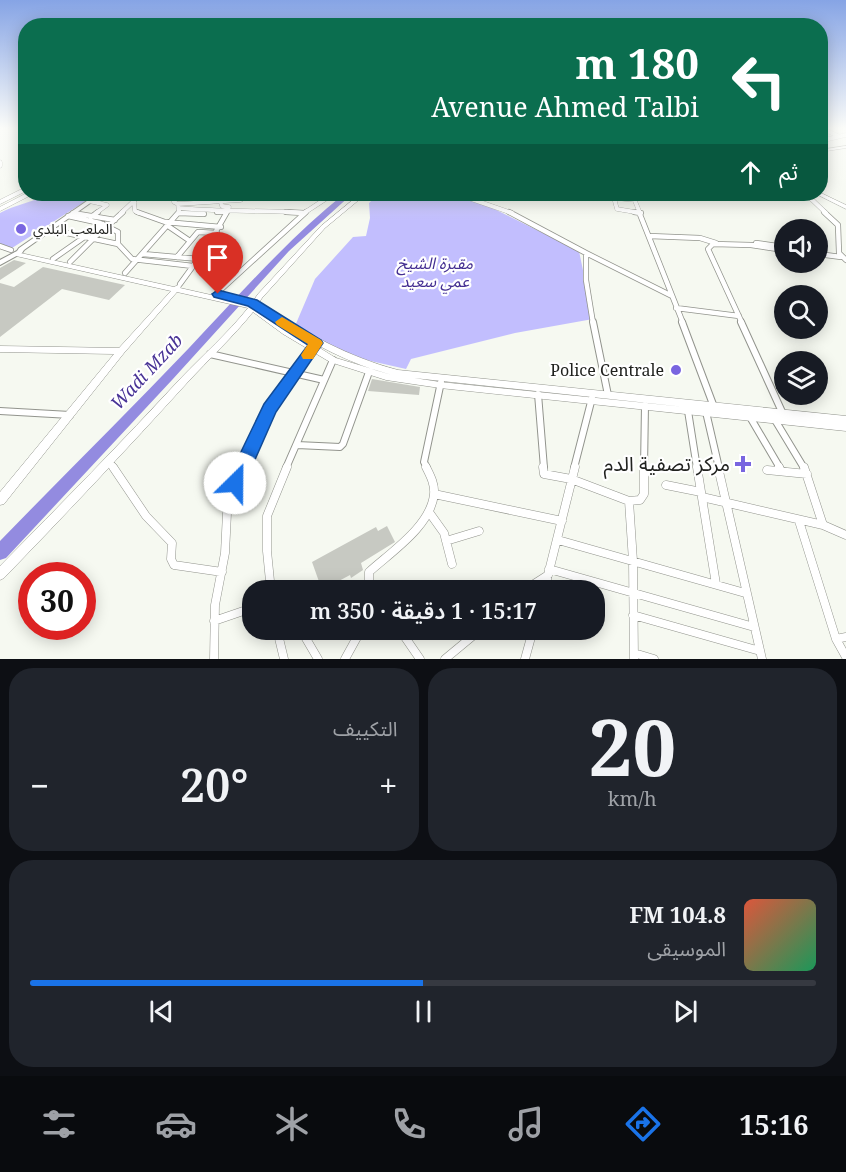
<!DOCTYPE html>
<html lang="ar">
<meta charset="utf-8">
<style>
:root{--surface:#171b24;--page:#20242c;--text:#f1f3f6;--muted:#9ea1a6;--line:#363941;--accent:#1a73e8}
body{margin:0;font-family:"Noto Serif","Noto Sans Arabic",serif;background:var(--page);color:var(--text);direction:rtl;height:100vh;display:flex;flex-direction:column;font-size:22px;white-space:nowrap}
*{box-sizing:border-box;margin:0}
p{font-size:20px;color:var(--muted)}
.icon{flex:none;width:33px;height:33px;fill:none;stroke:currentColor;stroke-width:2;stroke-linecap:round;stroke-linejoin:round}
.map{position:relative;height:659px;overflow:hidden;direction:ltr}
.sheet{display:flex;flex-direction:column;gap:9px;padding:9px;background:#0d0f14;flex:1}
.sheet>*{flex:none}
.top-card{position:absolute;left:18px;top:18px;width:810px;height:183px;border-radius:24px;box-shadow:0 3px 15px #0003;direction:rtl;background:#0b6e4f;color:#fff;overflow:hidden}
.tools{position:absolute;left:774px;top:219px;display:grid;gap:12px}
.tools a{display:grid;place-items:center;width:54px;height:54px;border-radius:50%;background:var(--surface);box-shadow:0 3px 15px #0003;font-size:30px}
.speed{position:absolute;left:18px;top:562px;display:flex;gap:12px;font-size:30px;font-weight:700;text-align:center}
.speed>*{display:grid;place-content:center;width:78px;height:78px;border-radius:50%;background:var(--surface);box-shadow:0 3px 15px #0003;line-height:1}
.speed .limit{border:9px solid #d22;background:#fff;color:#111}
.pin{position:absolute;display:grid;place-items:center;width:51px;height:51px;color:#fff;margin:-62px -26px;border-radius:50% 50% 50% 0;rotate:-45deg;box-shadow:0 0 6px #0007}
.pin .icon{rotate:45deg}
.me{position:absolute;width:66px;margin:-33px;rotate:23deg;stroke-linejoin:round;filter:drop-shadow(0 0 4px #0008)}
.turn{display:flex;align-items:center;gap:21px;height:126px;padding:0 30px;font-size:27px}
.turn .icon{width:78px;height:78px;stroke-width:2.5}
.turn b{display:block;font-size:42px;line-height:51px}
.then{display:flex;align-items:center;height:57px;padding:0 30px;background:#0003;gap:12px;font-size:22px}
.big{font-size:45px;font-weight:600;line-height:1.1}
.sheet .tile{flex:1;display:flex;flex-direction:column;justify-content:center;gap:9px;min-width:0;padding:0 21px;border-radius:24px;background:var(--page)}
.sheet .dial{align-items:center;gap:0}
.dial b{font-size:78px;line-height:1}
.song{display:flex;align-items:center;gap:18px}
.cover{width:72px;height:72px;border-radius:9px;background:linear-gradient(135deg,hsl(10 70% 55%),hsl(150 70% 35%))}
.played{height:6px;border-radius:3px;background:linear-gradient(90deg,var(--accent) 50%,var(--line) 50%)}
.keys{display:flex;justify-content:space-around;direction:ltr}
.heat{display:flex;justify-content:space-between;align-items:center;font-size:33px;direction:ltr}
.sheet .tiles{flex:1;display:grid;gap:9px;grid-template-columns:1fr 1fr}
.tile:last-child{grid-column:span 2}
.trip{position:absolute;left:242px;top:580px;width:363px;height:60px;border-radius:24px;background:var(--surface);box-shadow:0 3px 15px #0003;font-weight:600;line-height:60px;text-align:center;direction:rtl}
.menu{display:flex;height:96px;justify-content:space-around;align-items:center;background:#090b0e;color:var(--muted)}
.menu .icon{width:42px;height:42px}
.menu .current{color:var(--accent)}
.menu b{font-size:27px;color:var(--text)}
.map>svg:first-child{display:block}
</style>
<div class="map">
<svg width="846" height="659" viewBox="0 0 846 659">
<rect width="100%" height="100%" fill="#f6f9f1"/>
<!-- green -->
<path fill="#c2befe" d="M48 194H65L89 199 12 248 0 245V213C16 204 32 203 48 194Z
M379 194H453L472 198 579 251 593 319 515 333 411 359 406 369 344 355 295 326 315 279 353 237 366 236 370 218 369 203Z"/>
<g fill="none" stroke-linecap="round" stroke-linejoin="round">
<!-- river -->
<path fill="#938be0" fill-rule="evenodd" d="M344 194H352L289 251 172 380 6 558 0 560V541C63 476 127 413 189 348 239 295 287 240 344 194Z"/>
</g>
<!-- building -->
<path fill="#c7c9c2" d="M14 260 26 263 0 280V268Z
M43 267 125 285 109 300 62 289 0 337V283L14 287Z
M372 379 420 387 419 395 368 391Z
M387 526 395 542 361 563 363 570 351 578 350 575 322 590 312 562 376 527 378 531Z"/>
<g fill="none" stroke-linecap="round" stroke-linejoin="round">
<defs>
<path id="street-far3" d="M823 129 838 136
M820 141 846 135
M0 162V166
M79 194 96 196
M133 194 135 211 139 213
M172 194 174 202 178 204 179 213
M219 194 222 206 229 207 226 213
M457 194 512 213
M573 194 635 200
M632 194 640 213
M806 194 826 213
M614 198 617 209 641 213
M89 201 107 205 96 213
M0 202 26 189
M97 202 101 198 133 194
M178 204 241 200
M179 208C221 212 262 210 304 213
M0 209 29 194
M121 213 135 200
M304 213 333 194"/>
<path id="street-far2" d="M137 212 165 222 221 227
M217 212H222
M286 212 304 213
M509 212 586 253
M634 212 641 213
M639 212 683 323
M824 212 838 225 839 253 846 260
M73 213 115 220
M179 213 204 214
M68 216 100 223 118 232V244L132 259 193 266
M91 217 98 212
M112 222 123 212
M168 226 190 241
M48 229 118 244
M649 236 700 238 716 243
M212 241 233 242 231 250 237 251
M756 243 784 247
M0 246 11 250
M143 254 199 259
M818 254 841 257
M177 257 198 232 217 233
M53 259 103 224
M70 262 107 225
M125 273 179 212
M180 284 207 247 227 212
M216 294 306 212
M676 308 739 316
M593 323 586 280V253L672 296
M742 323 708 249 713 244 751 245 784 250"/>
<path id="street-far1" d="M593 322 608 395
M682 322 714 407
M741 322 783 414
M210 354 324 380
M538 394 544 468
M0 411 70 415
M688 411 697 468
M706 412 719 468
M750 417 780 468
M775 420 804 468
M297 445 340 447 343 444 369 372
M110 463 114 468
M242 468 270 408 313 347
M286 468 333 360
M427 468 424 462 441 382
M574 468 592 398
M644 468 645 405"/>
<path id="street" d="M113 467 146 516 172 543 171 559 174 565 222 572
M543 467 544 474 571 479 629 501 640 500 644 494V467
M697 467 716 584
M718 467 762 659
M779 467 781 471
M804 467 823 525
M767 470 807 474
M666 485 701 492
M434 494 562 521
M702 497 823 525 846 535
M629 501 633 561 634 659
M429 512 444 533 452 564
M799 521 836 639 846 657
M558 540 745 593
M446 541 479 531
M549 569 754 627
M271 591 267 551V516L287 467
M373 591 369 583V572C391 552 431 526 434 494 435 484 430 475 426 467
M523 591 548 575
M544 591 575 467
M633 615 760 651
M214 621 252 608
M277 630 284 659
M301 630 318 659
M400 630 420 659
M836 639 846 637
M634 653 654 659
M214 659 215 605 225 553 227 513 232 489 242 467
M345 659 361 630
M445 659 480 630
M525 659 533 630"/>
<path id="secondary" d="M846 146V148L820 152V150Z
M821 193 846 205V209L816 194Z
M360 194H366L325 228 262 298 256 307 260 306H263C306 333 348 357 398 370L846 416V431L440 388 386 380 330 362 283 334 253 312C233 337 209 359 187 383 127 449 66 514 4 578L0 580V566C61 504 122 442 181 378 203 355 228 333 248 308L177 292 124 353 4 504 0 505V492L114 354 0 352V346L119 348 171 291 16 256 14 255V253L16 252 174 287 178 285H180L181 287 180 288 251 304 258 294 321 226ZM276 321C313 344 350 364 392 375L336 358ZM414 378 685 407 440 382Z"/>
<path id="primary" d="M97 194H103L24 250 22 253 0 265V260L17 251 19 248Z"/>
</defs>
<!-- street-far3 casing -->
<use href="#street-far3" stroke="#92948d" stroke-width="4.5"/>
<!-- street-far2 casing -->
<use href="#street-far2" stroke="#92948d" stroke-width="6"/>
<!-- street-far1 casing -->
<use href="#street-far1" stroke="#92948d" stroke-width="8"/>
<!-- street casing -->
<use href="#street" stroke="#92948d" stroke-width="9"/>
<!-- secondary casing -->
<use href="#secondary" stroke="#92948d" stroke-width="1"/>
<!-- primary casing -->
<use href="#primary" stroke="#92948d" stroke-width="2"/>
<!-- street-far3 -->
<use href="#street-far3" stroke="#fff" stroke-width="4"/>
<!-- street-far2 -->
<use href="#street-far2" stroke="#fff" stroke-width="4.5"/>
<!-- street-far1 -->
<use href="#street-far1" stroke="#fff" stroke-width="6"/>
<!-- street -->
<use href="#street" stroke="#fff" stroke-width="8"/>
<!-- secondary -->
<use href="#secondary" fill="#fff" fill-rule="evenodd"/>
<!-- primary -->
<use href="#primary" fill="#fff" fill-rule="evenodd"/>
</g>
<!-- sky -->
<linearGradient id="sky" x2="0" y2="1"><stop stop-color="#86a4e5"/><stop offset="0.58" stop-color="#fbfcf9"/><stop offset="1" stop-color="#fbfcf9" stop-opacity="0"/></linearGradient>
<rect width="846" height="221" fill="url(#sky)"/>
<!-- route -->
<path fill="#1a73e8" stroke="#114b97" stroke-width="1.5" d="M218 290 257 300 321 340 323 343 276 412 242 489 235 491 229 489 226 483 264 404 308 345 248 306 214 297 212 294Z"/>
<!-- slow -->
<path fill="#f59e0b" d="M282 317 321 340 323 343 313 359H303L301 355 308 344 277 325 275 322Z"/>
<!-- markers -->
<g fill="#7965e0" stroke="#fff" stroke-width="2">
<circle cx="21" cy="229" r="6"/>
<circle cx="676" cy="370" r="6"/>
<path d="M740 455h6v6h6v6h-6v6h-6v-6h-6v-6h6z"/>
</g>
<g text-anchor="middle" stroke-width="4.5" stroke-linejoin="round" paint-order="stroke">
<!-- far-poi labels -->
<g font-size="14" fill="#21221f" stroke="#fff" text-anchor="start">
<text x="33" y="234">الملعب البلدي</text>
</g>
<!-- park labels -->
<g font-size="16" font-style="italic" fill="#442f92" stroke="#fff">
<text x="435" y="269">مقبرة الشيخ<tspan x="435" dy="18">عمي سعيد</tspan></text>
</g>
<!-- poi labels -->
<g font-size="16" fill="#21221f" stroke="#fff" text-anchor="end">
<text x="664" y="376">Police Centrale</text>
</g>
<!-- water labels -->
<g font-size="18" font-style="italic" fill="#483396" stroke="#fff">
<text transform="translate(147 372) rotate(-47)" y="6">Wadi Mzab</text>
</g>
<!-- near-poi labels -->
<g font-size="20" fill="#21221f" stroke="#fff" text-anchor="end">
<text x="730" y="471">مركز تصفية الدم</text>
</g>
</g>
</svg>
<div class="tools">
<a><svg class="icon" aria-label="sound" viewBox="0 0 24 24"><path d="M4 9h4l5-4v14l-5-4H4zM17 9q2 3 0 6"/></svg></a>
<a><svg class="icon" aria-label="search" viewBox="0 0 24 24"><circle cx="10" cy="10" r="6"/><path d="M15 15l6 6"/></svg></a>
<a><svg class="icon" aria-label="layers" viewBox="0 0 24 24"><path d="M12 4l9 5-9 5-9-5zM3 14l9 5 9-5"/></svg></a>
</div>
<div class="speed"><div class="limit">30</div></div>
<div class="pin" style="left:218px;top:294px;background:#d93025"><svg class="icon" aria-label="arrive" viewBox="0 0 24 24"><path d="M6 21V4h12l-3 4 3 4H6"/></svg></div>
<svg class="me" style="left:235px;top:483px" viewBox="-20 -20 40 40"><circle r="19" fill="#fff"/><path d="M0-13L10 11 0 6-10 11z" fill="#1a73e8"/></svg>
<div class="trip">15:17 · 1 دقيقة · 350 m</div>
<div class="top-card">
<div class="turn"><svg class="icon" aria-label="left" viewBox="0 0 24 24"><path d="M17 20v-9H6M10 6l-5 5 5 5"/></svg><div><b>180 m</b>Avenue Ahmed Talbi</div></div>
<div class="then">ثم<svg class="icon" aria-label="ahead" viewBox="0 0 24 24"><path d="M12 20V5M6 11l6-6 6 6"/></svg></div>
</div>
</div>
<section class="sheet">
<div class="tiles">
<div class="tile dial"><b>20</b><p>km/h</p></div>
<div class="tile"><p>التكييف</p>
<div class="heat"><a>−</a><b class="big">20°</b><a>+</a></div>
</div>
<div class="tile">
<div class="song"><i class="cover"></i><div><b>104.8 FM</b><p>الموسيقى</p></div></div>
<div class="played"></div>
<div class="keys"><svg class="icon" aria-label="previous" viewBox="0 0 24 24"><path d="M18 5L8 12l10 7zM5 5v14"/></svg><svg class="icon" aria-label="pause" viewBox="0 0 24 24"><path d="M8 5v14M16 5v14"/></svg><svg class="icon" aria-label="next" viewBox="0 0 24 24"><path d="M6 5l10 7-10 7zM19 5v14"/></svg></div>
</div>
</div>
</section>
<nav class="menu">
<b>15:16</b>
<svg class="icon current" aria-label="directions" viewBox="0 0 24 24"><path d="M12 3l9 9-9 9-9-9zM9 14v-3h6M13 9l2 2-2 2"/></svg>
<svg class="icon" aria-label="music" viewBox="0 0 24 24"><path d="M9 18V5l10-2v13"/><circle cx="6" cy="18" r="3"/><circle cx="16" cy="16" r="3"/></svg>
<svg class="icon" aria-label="phone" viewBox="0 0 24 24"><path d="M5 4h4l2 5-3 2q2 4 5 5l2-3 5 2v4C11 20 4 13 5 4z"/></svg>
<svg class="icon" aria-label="climate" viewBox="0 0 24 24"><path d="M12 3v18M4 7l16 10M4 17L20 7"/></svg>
<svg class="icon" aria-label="car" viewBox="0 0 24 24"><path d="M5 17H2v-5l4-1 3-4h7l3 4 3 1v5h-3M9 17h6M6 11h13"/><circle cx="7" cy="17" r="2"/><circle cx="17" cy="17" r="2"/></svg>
<svg class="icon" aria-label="filters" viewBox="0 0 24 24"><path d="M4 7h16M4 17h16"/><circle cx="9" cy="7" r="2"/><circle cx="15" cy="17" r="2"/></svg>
</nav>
